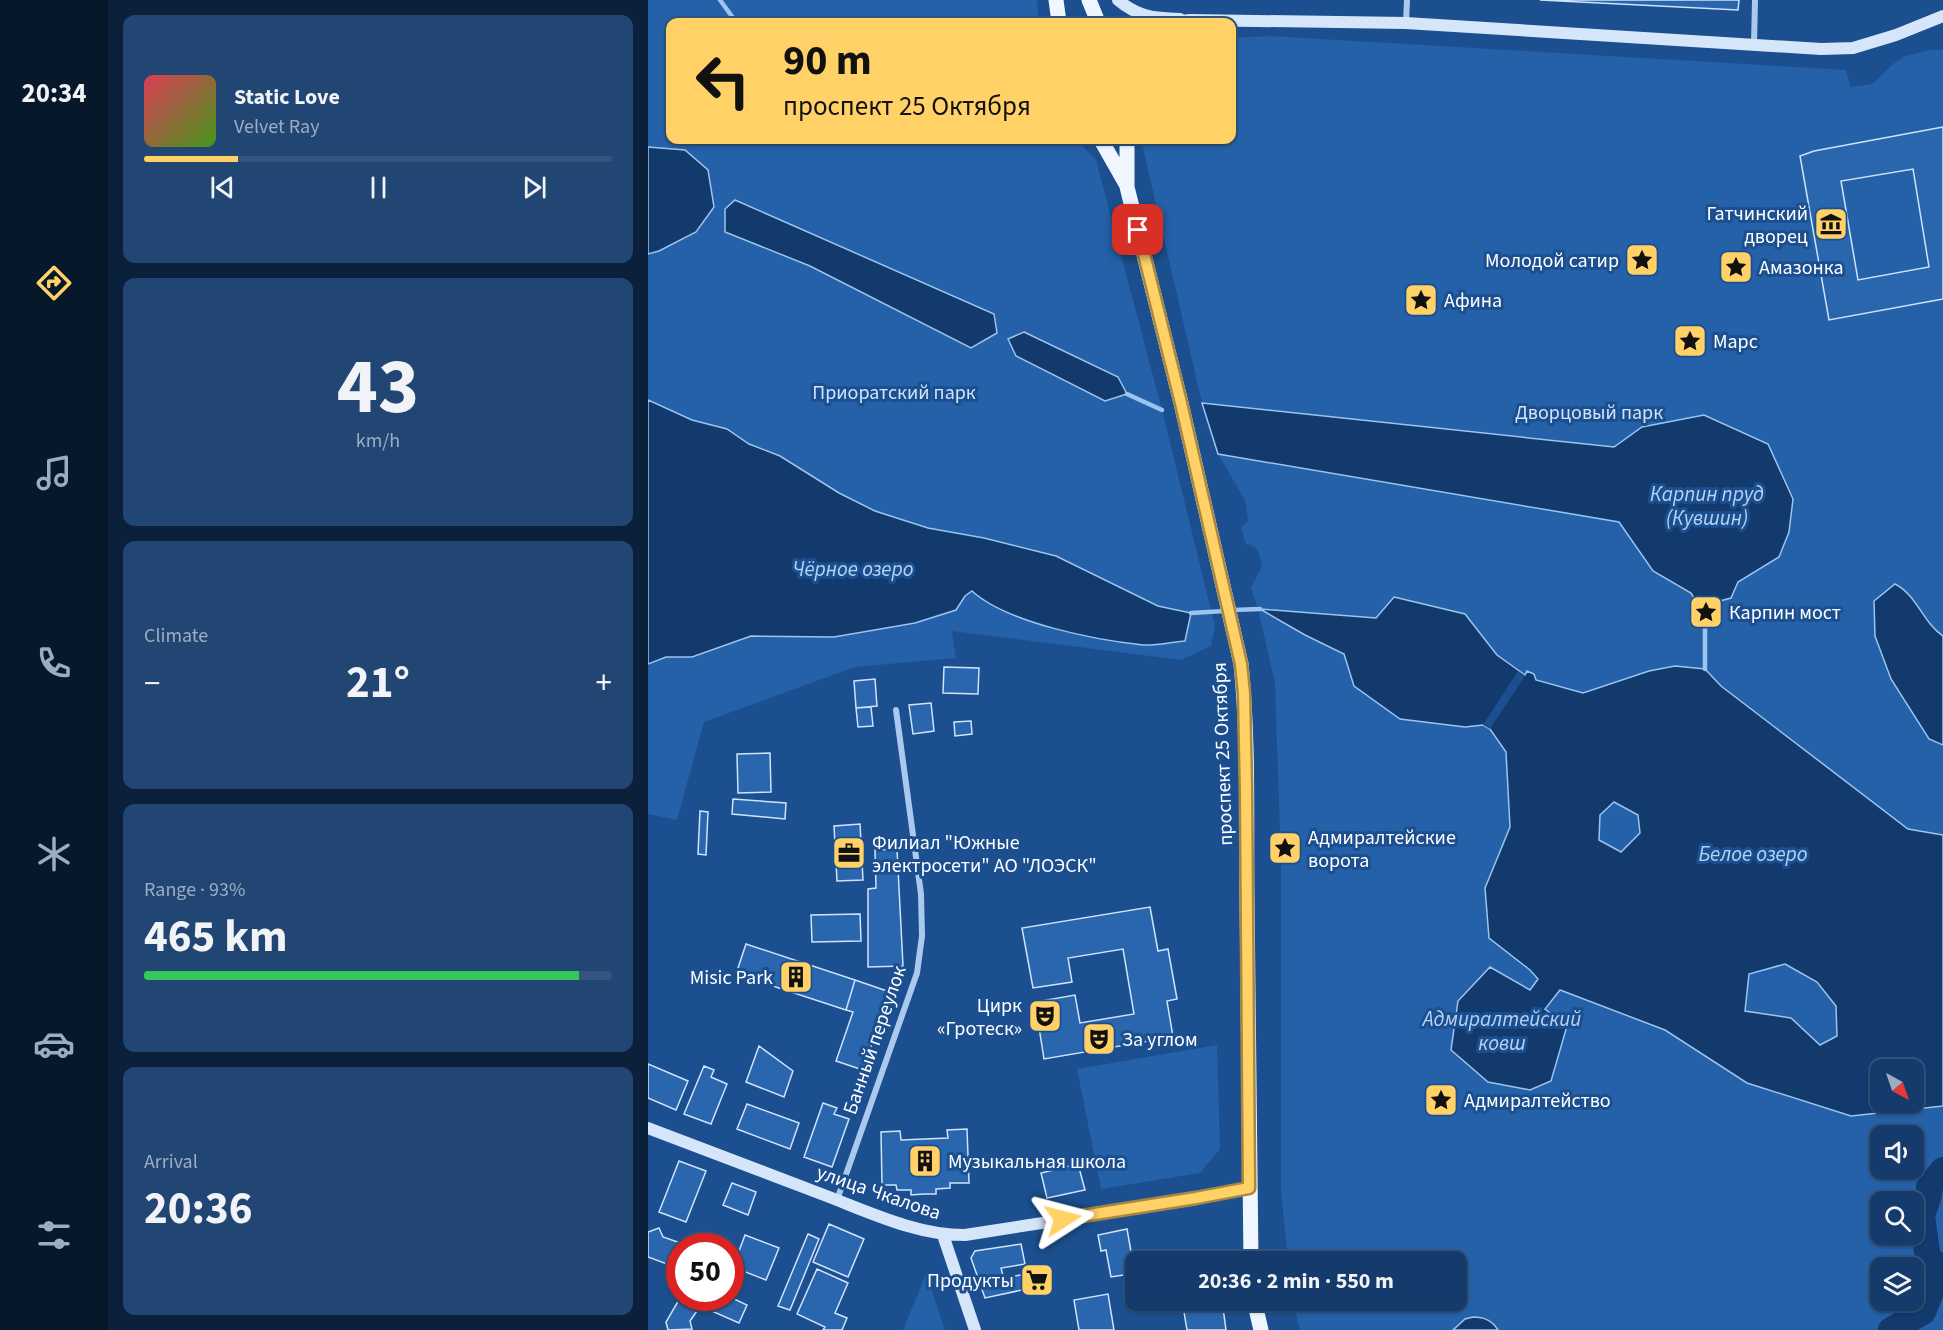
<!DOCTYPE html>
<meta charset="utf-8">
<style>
:root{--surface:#143b6b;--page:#214673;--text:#f1f3f6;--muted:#9dadc1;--line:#33557e;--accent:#ffd166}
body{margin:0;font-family:"Source Sans 3",sans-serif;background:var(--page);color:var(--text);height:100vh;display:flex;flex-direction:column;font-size:22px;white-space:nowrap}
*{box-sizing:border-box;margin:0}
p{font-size:20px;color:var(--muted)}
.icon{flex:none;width:33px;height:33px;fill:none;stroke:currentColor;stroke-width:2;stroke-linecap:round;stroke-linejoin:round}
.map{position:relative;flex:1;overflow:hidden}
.drawer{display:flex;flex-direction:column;gap:15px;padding:15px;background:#0b203b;width:540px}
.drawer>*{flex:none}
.hud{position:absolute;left:18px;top:18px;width:570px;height:126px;border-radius:12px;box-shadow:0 2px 4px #0004,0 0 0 2px var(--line);background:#ffd166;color:#111;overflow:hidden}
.needle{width:39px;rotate:140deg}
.fabs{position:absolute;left:1222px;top:1059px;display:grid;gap:12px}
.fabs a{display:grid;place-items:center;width:54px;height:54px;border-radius:12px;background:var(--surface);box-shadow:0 2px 4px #0004,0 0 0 2px var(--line);font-size:30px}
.speed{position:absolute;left:18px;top:1233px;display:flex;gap:12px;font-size:30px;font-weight:700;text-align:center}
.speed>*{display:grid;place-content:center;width:78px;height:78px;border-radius:50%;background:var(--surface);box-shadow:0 2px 4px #0004,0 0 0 2px var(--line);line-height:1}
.speed .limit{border:9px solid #d22;background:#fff;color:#111}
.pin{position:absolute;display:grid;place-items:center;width:51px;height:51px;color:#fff;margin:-26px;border-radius:12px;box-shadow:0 3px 9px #0006}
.me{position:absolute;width:66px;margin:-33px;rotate:81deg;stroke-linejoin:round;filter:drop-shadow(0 0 4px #0008)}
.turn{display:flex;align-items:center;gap:21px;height:126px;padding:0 18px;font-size:27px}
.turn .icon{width:78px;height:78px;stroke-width:2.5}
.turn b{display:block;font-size:42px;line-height:51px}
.big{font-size:45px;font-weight:700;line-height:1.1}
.drawer .tile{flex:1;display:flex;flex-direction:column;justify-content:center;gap:9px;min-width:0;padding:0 21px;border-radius:12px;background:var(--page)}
.drawer .dial{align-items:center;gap:0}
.dial b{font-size:78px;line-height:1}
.song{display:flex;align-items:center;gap:18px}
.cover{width:72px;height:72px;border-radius:9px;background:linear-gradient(135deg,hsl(350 70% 55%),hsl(100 70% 35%))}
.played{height:6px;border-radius:3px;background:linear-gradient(90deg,var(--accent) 20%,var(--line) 20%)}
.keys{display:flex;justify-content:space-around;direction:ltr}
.heat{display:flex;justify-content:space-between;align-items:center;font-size:33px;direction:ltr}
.charge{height:9px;border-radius:4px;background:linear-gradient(90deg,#34c759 93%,var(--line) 0)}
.trip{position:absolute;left:477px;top:1251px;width:342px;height:60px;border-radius:12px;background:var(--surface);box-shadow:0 2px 4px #0004,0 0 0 2px var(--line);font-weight:700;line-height:60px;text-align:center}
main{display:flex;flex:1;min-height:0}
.tab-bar{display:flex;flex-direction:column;width:108px;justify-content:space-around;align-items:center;background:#08182b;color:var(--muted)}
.tab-bar .icon{width:42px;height:42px}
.tab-bar .selected{color:var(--accent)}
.tab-bar b{font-size:27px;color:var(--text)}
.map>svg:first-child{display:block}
</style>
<main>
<nav class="tab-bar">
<b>20:34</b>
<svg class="icon selected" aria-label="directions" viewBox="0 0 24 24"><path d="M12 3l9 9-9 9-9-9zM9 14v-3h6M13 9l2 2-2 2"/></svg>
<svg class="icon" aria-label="music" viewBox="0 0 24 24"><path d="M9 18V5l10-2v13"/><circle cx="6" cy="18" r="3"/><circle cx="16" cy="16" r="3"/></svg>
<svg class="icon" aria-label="phone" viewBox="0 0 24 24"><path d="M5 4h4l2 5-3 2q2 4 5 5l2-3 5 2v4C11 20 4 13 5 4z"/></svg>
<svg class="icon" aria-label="climate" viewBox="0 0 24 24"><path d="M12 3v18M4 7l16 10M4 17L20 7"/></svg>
<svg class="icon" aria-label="car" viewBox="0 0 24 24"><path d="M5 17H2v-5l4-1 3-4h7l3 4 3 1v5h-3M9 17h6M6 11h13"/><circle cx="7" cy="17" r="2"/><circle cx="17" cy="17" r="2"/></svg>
<svg class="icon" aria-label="filters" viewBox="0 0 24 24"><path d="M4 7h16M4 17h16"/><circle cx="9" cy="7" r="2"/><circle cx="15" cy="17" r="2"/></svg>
</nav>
<section class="drawer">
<div class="tile">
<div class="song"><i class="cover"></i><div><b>Static Love</b><p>Velvet Ray</p></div></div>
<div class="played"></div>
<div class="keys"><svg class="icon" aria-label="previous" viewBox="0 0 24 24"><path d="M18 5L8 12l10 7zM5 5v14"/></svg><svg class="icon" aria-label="pause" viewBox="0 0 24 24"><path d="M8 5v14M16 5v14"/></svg><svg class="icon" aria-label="next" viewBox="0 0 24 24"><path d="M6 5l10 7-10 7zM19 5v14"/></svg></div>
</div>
<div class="tile dial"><b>43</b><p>km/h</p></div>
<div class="tile"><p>Climate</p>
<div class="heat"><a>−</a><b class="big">21°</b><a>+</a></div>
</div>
<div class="tile"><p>Range · 93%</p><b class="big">465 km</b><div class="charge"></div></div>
<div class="tile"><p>Arrival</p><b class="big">20:36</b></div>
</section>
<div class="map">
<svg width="1295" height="1330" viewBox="0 0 1295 1330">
<rect width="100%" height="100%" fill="#1b4f8f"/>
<!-- green -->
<path fill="#2461a8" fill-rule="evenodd" d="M0 0H389L391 22H22V140H428C435 147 442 153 448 160L514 410 567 626 563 646 533 660 304 631 308 658 207 667 56 722 29 820 0 814Z
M622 36 1198 70 1202 87 1224 84 1245 64 1257 56 1281 50H1295V1330H652L645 1301 808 1300V1262L640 1261 633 1191V861L627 683 610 609 603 588 614 566C611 554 611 545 598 544L593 528 600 521 597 500 570 454 554 403 495 148 497 140H584V38ZM1233 1070H1266V1102H1233ZM1233 1136H1266V1168H1233ZM1233 1202H1266V1234H1233ZM1233 1268H1266V1300H1233Z
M569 1045 572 1149 552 1173 453 1189 429 1069Z
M278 1274 297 1330H255Z"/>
<!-- water -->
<path fill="#123a6d" stroke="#9cc4f0" stroke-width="1.5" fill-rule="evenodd" d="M0 147 37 150 60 170 66 207 48 232 11 251 0 254Z
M87 200 346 314 349 333 323 348 162 266 77 232V209Z
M376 332 470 377 479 394 457 401 368 356 360 339Z
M0 400 44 420 79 429 101 444 132 456 191 493 227 511 280 528 336 538 408 556 510 606 543 613 537 641C523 642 508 646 495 645 448 640 359 623 324 591L317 596 308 610 267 623 186 637 103 636 44 657H18L0 664Z
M554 403 966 447 994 427 1056 415 1120 444 1145 499 1141 532 1131 557 1090 582 1083 598 1068 602 1066 606 1050 605 1043 593 1005 571 971 522 570 454Z
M1247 584C1269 595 1275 623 1295 636V745L1281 739 1243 679 1227 636 1226 601Z
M746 597 817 614 849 655 877 675 879 671 886 674 888 680 935 693 1001 671 1027 666 1057 669 1073 686 1260 829 1295 835V1106L1203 1116 1099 1083 1017 1030 912 990 897 1009 919 1026 903 1081 882 1090 840 1082 803 1050 810 1001 842 967 882 990 890 979 882 970 841 938 837 888 862 827 858 752 842 729 835 725 817 727 752 719 706 686 696 654 657 635 612 609 728 618ZM966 802 990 815 992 833 973 852 951 840 952 815ZM1137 964 1169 982 1188 1006 1189 1036 1172 1045 1143 1018 1097 1011 1101 974ZM1233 1070H1266V1102H1233Z
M825 1317C836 1317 844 1320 850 1330H805L817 1319Z"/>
<!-- pier -->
<path fill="#1b4f8f" d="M870 671 877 676 842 729 835 725Z"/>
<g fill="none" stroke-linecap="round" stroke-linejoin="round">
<!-- stream -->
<path stroke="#9cc4f0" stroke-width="4.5" d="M72 0 88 22
M479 394 514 410
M1057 606V669
M585 610 612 609
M543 613 577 611"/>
<!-- river -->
<path stroke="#123a6d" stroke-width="26" d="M1295 1170 1281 1187V1195L1274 1216 1280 1259 1295 1268
M1243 1330 1275 1312 1293 1267"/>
</g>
<!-- building -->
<path fill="#2a66ad" stroke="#cfe3fa" stroke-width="1.5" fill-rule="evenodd" d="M892 0H1091L1090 10Z
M1295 127V299L1181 320 1152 156 1166 151ZM1265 169 1281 267 1210 280 1193 181Z
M296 667 331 668 330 694 295 693Z
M227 679 229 706 208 708 206 681Z
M283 703 286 731 265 734 261 705Z
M223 707 225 726 210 727 208 708Z
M323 721 324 734 307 736 306 722Z
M122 753 123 792 90 793 89 754Z
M85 799 138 803 137 819 84 814Z
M52 811 60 812 58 855 50 854Z
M212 824 215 880 189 881 186 826Z
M249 849 255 966 220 967V889L228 888 227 850Z
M502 907 510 951 520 949 529 999 519 1001 525 1037 396 1059 387 1002 427 995 432 1023 486 1014 475 949 420 958 424 982 385 988 374 928Z
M212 914 213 941 164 942 163 915Z
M98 944 207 980 198 1010 88 974Z
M207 980 242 992 215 1070 188 1061 205 1012 198 1010Z
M111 1046 145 1071 136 1097 98 1082Z
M0 1064 40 1081 28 1110 0 1098Z
M56 1066 66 1070 63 1077 79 1084 63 1124 36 1114Z
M175 1103 189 1108 186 1114 201 1119 184 1167 156 1157Z
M99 1104 151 1123 142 1149 89 1129Z
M319 1129 321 1183H302V1188L288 1189V1194H276L263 1195V1190H249L248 1185H234L233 1132 252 1131 253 1140 300 1138 299 1130Z
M31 1161 58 1171 38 1222 11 1212Z
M430 1164 437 1190 399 1198 393 1173Z
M84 1183 108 1192 100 1215 75 1205Z
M181 1224 216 1239 200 1277 165 1262Z
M11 1228 15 1237 41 1246H32V1273L30 1268 0 1257V1232Z
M479 1229 484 1257 510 1252 512 1262H488V1273L463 1277 458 1250 453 1251 450 1235Z
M160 1234 171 1239 142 1310 130 1306Z
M97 1235 131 1248 118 1280 85 1267Z
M373 1244 377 1264 353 1268 357 1283 362 1282 361 1277 385 1273 388 1287 337 1298 323 1258 327 1251Z
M567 1257 568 1262H538Z
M169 1269 200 1283 187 1313 199 1318 194 1330H175L177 1327 149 1314Z
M460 1294 466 1330H431L426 1300Z
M82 1297 99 1305 91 1323 59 1309 65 1298Z
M32 1298H58L42 1321 44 1329 20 1330 18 1322Z
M534 1300H574L578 1330H539Z"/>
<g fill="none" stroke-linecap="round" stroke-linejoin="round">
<!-- street -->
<path stroke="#a9c9ee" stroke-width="6" d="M758 23 759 0
M1106 44 1107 0
M189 1200 269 973 274 936 273 894 248 710"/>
<!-- secondary -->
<path stroke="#d6e6fa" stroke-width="12" d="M470 0C490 17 506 18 532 19
M523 22 542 20 758 23 1173 49 1205 48 1248 35 1295 16
M0 1128C59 1151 118 1173 176 1195 221 1212 268 1235 317 1235L548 1199 601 1188
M295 1235 327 1330"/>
<!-- primary -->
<path stroke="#f0f6ff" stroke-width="15" d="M408 0 411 22
M441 0 450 22
M453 140 478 184
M479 140V187L533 403 593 664C601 743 598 823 599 901 600 1021 601 1141 603 1262
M606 1300 613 1330"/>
</g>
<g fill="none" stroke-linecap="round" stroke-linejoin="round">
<defs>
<path id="route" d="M415 1219 548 1198 601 1188 598 789 596 694 593 664 533 403 490 230"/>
</defs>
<!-- route casing -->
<use href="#route" stroke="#a68842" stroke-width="15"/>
<!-- route -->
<use href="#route" stroke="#ffd166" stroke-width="10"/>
</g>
<!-- icons -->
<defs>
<symbol id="museum-square" viewBox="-11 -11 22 22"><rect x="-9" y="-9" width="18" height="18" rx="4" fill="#ffd166" stroke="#1b4f8f"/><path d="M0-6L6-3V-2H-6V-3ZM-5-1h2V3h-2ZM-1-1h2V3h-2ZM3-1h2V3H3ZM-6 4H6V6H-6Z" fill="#111"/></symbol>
<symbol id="sight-square" viewBox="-11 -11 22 22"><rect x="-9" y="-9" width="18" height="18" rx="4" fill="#ffd166" stroke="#1b4f8f"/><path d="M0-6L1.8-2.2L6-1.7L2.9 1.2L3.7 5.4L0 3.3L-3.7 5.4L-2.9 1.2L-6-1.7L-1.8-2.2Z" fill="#111"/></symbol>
<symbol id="office-square" viewBox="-11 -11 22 22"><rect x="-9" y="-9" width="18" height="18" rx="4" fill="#ffd166" stroke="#1b4f8f"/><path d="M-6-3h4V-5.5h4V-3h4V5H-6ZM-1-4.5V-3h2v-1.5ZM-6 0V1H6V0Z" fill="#111"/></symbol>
<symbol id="building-square" viewBox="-11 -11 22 22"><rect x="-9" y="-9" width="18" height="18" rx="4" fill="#ffd166" stroke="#1b4f8f"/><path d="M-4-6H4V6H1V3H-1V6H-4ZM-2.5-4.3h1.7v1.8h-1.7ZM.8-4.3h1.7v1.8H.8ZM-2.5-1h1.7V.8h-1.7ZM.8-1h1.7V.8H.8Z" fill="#111"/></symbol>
<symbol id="theatre-square" viewBox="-11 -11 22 22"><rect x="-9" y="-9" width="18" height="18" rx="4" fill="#ffd166" stroke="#1b4f8f"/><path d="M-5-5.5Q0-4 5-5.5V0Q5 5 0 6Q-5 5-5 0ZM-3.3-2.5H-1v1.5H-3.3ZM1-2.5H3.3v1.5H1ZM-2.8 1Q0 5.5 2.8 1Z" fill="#111"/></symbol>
<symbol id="supermarket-square" viewBox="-11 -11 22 22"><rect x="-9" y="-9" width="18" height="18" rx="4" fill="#ffd166" stroke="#1b4f8f"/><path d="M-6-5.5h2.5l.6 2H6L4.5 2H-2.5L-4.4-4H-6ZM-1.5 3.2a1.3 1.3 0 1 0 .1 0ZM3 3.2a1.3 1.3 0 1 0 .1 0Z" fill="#111"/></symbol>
</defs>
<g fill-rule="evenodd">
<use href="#museum-square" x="1164" y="205" width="38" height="38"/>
<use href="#sight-square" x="975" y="241" width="38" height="38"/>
<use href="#sight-square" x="1069" y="248" width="38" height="38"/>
<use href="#sight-square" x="754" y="281" width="38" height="38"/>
<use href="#sight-square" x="1023" y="322" width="38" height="38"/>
<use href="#sight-square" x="1039" y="593" width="38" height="38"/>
<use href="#sight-square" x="618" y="829" width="38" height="38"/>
<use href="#office-square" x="182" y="834" width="38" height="38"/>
<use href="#building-square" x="129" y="958" width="38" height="38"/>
<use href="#theatre-square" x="378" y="997" width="38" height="38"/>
<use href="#theatre-square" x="432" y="1020" width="38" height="38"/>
<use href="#sight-square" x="774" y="1081" width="38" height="38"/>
<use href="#building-square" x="258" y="1142" width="38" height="38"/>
<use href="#supermarket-square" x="370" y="1261" width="38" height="38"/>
</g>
<g text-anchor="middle" stroke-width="6" stroke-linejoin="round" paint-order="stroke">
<!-- poi labels -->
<g font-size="20" fill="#fff" stroke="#1b4f8f" text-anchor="start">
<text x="1160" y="220" text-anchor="end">Гатчинский<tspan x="1160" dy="23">дворец</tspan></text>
<text x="971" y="267" text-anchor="end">Молодой сатир</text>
<text x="1111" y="274">Амазонка</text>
<text x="796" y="307">Афина</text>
<text x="1065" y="348">Марс</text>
<text x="1081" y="619">Карпин мост</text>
<text x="660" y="844">Адмиралтейские<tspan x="660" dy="23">ворота</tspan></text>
<text x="224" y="849">Филиал "Южные<tspan x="224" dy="23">электросети" АО "ЛОЭСК"</tspan></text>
<text x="125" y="984" text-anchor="end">Misic Park</text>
<text x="374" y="1012" text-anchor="end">Цирк<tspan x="374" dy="23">«Гротеск»</tspan></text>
<text x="474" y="1046">За углом</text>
<text x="816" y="1107">Адмиралтейство</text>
<text x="300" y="1168">Музыкальная школа</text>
<text x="366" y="1287" text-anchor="end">Продукты</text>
</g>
<!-- park labels -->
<g font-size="20" fill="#cfe3fa" stroke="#1b4f8f">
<text x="246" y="399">Приоратский парк</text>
<text x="941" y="419">Дворцовый парк</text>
</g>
<!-- street labels -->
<g font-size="20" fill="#fff" stroke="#1b4f8f">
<text transform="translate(574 754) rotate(-92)" y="7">проспект 25 Октября</text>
<text transform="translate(226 1040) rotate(-71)" y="7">Банный переулок</text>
<text transform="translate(231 1192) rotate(19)" y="7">улица Чкалова</text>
</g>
<!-- water labels -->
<g font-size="21" font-style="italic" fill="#b5d3f5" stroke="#1b4f8f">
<text x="1059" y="501">Карпин пруд<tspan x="1059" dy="24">(Кувшин)</tspan></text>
<text x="205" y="576">Чёрное озеро</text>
<text x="1105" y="861">Белое озеро</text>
<text x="854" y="1026">Адмиралтейский<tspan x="854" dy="24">ковш</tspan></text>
</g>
</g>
</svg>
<div class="fabs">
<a><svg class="needle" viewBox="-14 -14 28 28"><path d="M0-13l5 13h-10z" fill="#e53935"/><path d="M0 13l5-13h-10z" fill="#9dadc1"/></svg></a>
<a><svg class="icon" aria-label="sound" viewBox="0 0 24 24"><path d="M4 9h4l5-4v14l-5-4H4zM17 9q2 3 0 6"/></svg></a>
<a><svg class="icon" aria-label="search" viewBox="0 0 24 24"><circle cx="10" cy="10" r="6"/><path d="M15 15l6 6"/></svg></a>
<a><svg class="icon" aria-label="layers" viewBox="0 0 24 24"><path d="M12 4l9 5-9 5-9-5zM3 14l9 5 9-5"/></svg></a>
</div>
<div class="speed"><div class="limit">50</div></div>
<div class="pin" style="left:490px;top:230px;background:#d93025"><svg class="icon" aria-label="arrive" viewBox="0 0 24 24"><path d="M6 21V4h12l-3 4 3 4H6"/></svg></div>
<svg class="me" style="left:415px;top:1219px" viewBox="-20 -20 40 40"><path d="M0-17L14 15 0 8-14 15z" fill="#ffd166" stroke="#fff" stroke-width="4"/></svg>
<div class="trip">20:36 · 2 min · 550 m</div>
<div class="hud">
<div class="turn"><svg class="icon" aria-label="left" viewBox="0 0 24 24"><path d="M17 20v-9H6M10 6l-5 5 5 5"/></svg><div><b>90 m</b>проспект 25 Октября</div></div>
</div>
</div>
</main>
